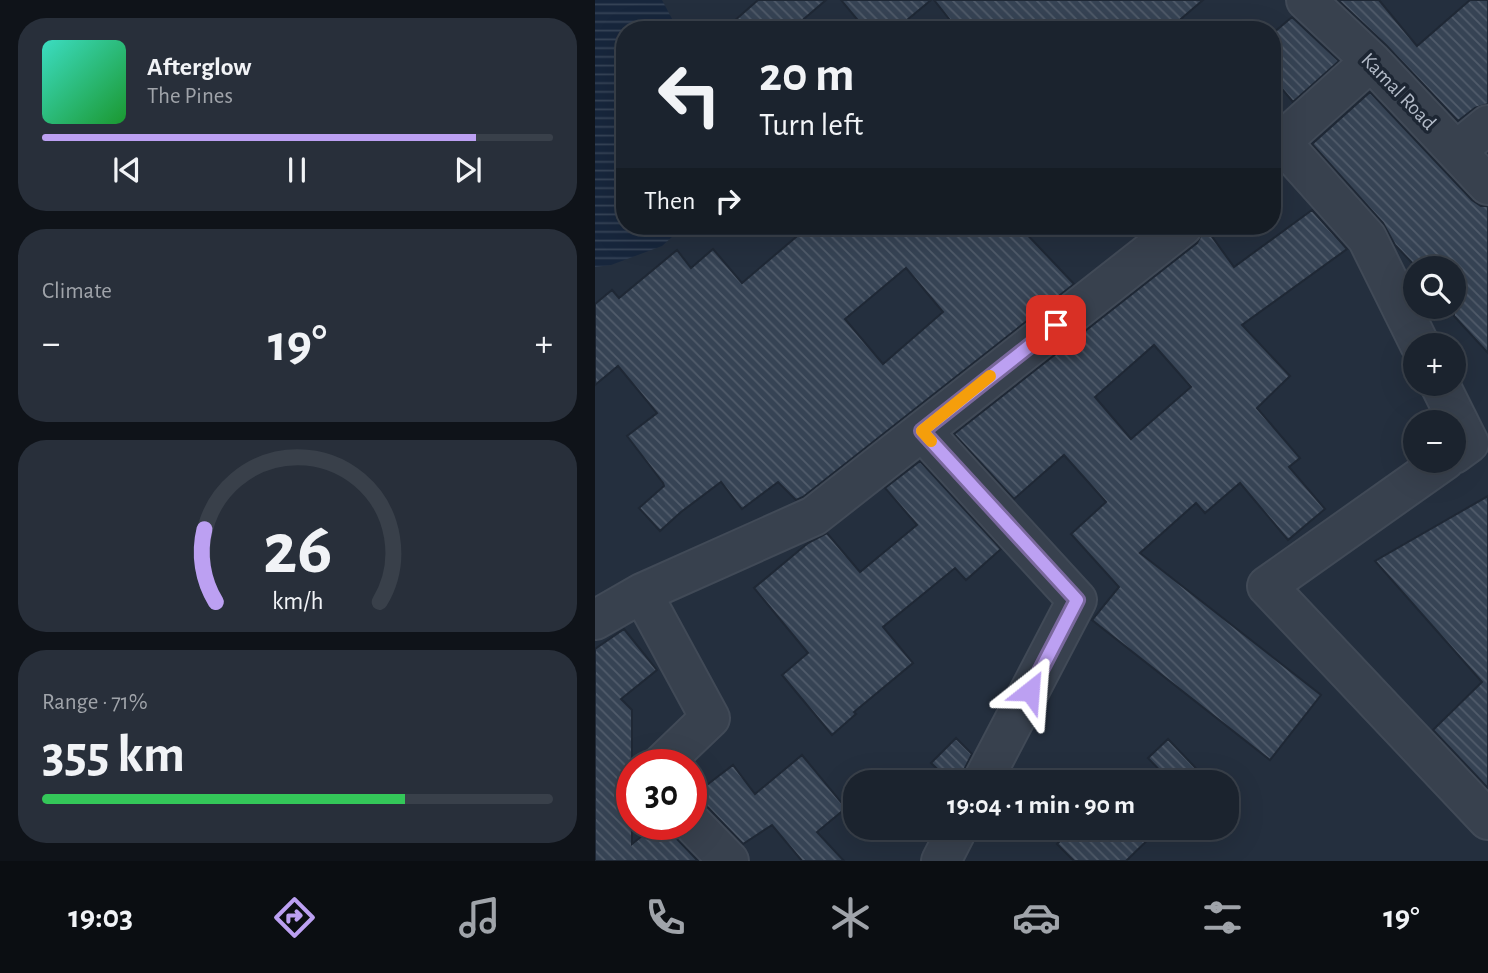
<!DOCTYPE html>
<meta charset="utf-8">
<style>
:root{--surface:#1b232e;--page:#282f3a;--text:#f1f3f6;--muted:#a0a4aa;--line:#39404a;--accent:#bca0f2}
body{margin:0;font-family:"Alegreya Sans",sans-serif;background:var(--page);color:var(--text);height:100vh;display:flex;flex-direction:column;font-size:26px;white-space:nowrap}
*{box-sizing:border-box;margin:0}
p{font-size:23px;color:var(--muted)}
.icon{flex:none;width:38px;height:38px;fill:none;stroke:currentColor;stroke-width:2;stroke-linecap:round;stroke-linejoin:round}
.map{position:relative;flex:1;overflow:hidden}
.details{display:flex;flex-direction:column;gap:18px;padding:18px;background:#0f1319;width:595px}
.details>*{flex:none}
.guide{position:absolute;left:21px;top:21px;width:665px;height:214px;border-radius:28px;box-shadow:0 7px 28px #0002,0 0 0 2px var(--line);background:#1b232e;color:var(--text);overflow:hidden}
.buttons{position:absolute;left:808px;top:256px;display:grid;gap:14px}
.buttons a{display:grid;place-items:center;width:63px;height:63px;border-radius:50%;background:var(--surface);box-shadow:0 7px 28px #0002,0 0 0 2px var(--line);font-size:35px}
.speed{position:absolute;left:21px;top:749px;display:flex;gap:14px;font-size:35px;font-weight:700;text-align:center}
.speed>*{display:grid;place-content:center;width:91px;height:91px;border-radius:50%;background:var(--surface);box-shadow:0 7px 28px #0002,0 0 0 2px var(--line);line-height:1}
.speed .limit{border:10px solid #d22;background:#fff;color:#111}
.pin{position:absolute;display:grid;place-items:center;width:60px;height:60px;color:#fff;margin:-30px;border-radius:14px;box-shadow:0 4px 10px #0006}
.me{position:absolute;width:77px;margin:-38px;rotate:28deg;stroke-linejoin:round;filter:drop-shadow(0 0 5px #0008)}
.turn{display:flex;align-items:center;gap:24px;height:147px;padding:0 28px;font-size:32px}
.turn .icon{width:91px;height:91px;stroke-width:2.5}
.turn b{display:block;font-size:49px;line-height:60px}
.then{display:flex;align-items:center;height:66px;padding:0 28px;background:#0003;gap:14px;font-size:26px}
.big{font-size:52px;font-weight:700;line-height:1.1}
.details .widget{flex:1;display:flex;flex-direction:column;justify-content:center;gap:10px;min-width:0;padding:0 24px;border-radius:28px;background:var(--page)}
.details .dial{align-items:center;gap:0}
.dial svg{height:182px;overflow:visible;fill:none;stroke:var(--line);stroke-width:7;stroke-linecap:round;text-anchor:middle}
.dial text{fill:var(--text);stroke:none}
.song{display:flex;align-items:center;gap:21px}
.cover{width:84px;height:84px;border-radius:10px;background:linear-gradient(135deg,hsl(170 70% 55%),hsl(130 70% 35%))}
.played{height:7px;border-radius:4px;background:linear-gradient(90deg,var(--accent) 85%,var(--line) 85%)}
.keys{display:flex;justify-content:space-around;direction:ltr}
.heat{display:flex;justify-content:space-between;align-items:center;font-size:38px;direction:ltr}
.charge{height:10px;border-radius:5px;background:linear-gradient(90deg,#34c759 71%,var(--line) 0)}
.trip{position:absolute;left:248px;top:770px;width:396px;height:70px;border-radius:28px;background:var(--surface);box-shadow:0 7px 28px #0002,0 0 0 2px var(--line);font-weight:700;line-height:70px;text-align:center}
.menu{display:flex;height:112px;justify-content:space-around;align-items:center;background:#0b0e12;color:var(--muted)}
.menu .icon{width:49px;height:49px}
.menu .current{color:var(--accent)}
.menu b{font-size:32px;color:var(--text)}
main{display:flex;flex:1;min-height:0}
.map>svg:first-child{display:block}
</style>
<main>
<section class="details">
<div class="widget">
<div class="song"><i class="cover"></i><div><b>Afterglow</b><p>The Pines</p></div></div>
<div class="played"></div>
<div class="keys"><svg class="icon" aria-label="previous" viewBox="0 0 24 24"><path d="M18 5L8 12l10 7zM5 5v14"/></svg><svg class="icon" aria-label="pause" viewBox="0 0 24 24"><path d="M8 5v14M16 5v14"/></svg><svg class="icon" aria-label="next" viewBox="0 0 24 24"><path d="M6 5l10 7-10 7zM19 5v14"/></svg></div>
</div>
<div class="widget"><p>Climate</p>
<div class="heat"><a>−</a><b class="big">19°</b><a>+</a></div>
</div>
<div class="widget dial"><svg viewBox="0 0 100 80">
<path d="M14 69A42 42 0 1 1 86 69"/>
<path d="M14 69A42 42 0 0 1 9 37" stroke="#bca0f2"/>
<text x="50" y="56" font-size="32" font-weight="700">26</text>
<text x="50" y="72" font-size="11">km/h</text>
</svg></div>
<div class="widget"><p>Range · 71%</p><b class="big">355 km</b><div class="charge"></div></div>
</section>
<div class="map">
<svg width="893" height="861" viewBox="0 0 893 861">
<defs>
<pattern id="water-rules" width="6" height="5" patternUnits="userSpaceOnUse" patternTransform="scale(1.75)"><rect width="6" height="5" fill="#17263c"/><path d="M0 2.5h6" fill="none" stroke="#364457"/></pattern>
<pattern id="building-back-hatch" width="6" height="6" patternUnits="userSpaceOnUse" patternTransform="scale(1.75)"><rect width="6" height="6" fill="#364354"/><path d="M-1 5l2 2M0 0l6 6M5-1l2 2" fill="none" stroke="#515c6b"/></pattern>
</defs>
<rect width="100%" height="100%" fill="#242f3e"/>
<!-- water -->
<path fill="url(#water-rules)" d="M0 0H67L83 30H30V226H89L67 246 16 265 0 267Z"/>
<!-- building -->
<path fill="url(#building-back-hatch)" stroke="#1f2835" stroke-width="2" fill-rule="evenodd" d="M163 0H231L196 30H129Z
M246 0H336L300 30H271Z
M339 0H608L573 30H363Z
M743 0H784L822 46 875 0H893V104L880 108 863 121 791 45Z
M697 17 744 61 698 102 677 77V34Z
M775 92 877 200 886 206H893V353L859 316V268H822L800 245 788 223 717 144Z
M717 210 752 249 647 325 695 376 662 408 705 458 694 467 730 509 693 540 645 483 610 513 601 503 545 553 726 695 675 760 497 620 524 587 476 534 511 502 469 455 419 499 359 434 602 243 610 227 639 267ZM559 345 596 387 536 439 500 397Z
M214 226H424L479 284 208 497 201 500 183 482 147 509 126 482 86 512 65 531 44 508 69 486 68 483 32 436 62 413 23 366 0 385V304L17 290 24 298 82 250 96 268 118 249 147 283ZM311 268 348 312 288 364 250 319Z
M325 461 406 549 371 580 360 568 288 627 318 663 259 712 261 714 237 735 187 675 213 653 159 588 213 543 232 533 265 572 322 525 290 488Z
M893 496V788L838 730 887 682 780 561Z
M29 629 62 670 26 699 37 710V844L62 824H75L80 837 103 861H0V649Z
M361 738 377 754 368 772 365 782H356L336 763Z
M573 739 614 782H576L553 758Z
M207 755 251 808 222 832 249 861H207L177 825 148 844 100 794 138 765 160 794Z
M478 828H565L531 861H479L462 844Z"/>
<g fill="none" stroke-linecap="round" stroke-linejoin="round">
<defs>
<path id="minor" d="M711 0 776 61 893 185
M686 142 772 238 825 345
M677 150 776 61
M861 151 893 125
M844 383 874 443 859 454
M327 431 482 600 387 782
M850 460 672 586 893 820
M47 593 115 718 66 765
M0 620 47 593 219 516 588 226
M96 822 134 861
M346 861 363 828"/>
</defs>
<!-- minor casing -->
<use href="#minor" stroke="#414a57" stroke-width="42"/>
<!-- minor -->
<use href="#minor" stroke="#38414e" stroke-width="38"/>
</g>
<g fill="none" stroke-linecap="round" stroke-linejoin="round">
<defs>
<path id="route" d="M435 691 482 600 327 431 461 325"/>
</defs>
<!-- route casing -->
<use href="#route" stroke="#7a689d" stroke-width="18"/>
<!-- route -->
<use href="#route" stroke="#bca0f2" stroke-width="12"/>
<!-- slow -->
<path stroke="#f59e0b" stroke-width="12" d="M336 441 327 431 395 376"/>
</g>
<g text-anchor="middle" stroke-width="7" stroke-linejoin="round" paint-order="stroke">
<!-- street labels -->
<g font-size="21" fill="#b4bcc9" stroke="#1d2633">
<text transform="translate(804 91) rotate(46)" y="7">Kamal Road</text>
</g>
</g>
</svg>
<div class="buttons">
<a><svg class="icon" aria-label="search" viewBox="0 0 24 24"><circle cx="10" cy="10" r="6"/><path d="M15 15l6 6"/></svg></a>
<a>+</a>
<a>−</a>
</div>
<div class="speed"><div class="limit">30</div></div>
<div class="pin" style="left:461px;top:325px;background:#d93025"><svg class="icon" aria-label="arrive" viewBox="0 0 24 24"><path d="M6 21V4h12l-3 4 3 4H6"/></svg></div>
<svg class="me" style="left:435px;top:691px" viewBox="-20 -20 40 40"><path d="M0-17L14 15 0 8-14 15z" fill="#bca0f2" stroke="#fff" stroke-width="4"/></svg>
<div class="trip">19:04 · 1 min · 90 m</div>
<div class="guide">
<div class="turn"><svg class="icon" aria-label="left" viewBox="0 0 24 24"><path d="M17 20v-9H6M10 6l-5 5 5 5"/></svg><div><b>20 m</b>Turn left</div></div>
<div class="then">Then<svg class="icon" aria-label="right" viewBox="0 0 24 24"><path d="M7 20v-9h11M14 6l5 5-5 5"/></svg></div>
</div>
</div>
</main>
<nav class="menu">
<b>19:03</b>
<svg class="icon current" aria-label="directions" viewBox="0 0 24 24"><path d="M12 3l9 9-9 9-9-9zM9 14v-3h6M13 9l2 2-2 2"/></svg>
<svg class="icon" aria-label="music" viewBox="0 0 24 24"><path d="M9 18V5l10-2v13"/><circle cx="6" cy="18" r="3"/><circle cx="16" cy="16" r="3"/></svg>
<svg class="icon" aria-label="phone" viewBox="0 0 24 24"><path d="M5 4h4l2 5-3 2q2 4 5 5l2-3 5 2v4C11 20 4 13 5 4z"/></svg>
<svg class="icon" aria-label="climate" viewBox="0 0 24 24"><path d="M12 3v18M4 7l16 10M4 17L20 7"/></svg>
<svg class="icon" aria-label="car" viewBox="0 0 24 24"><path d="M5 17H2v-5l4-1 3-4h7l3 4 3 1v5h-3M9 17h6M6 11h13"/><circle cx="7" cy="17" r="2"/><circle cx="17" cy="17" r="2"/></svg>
<svg class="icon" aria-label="filters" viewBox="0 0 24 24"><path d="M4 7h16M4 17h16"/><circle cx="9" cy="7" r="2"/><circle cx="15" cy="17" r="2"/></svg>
<b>19°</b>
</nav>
